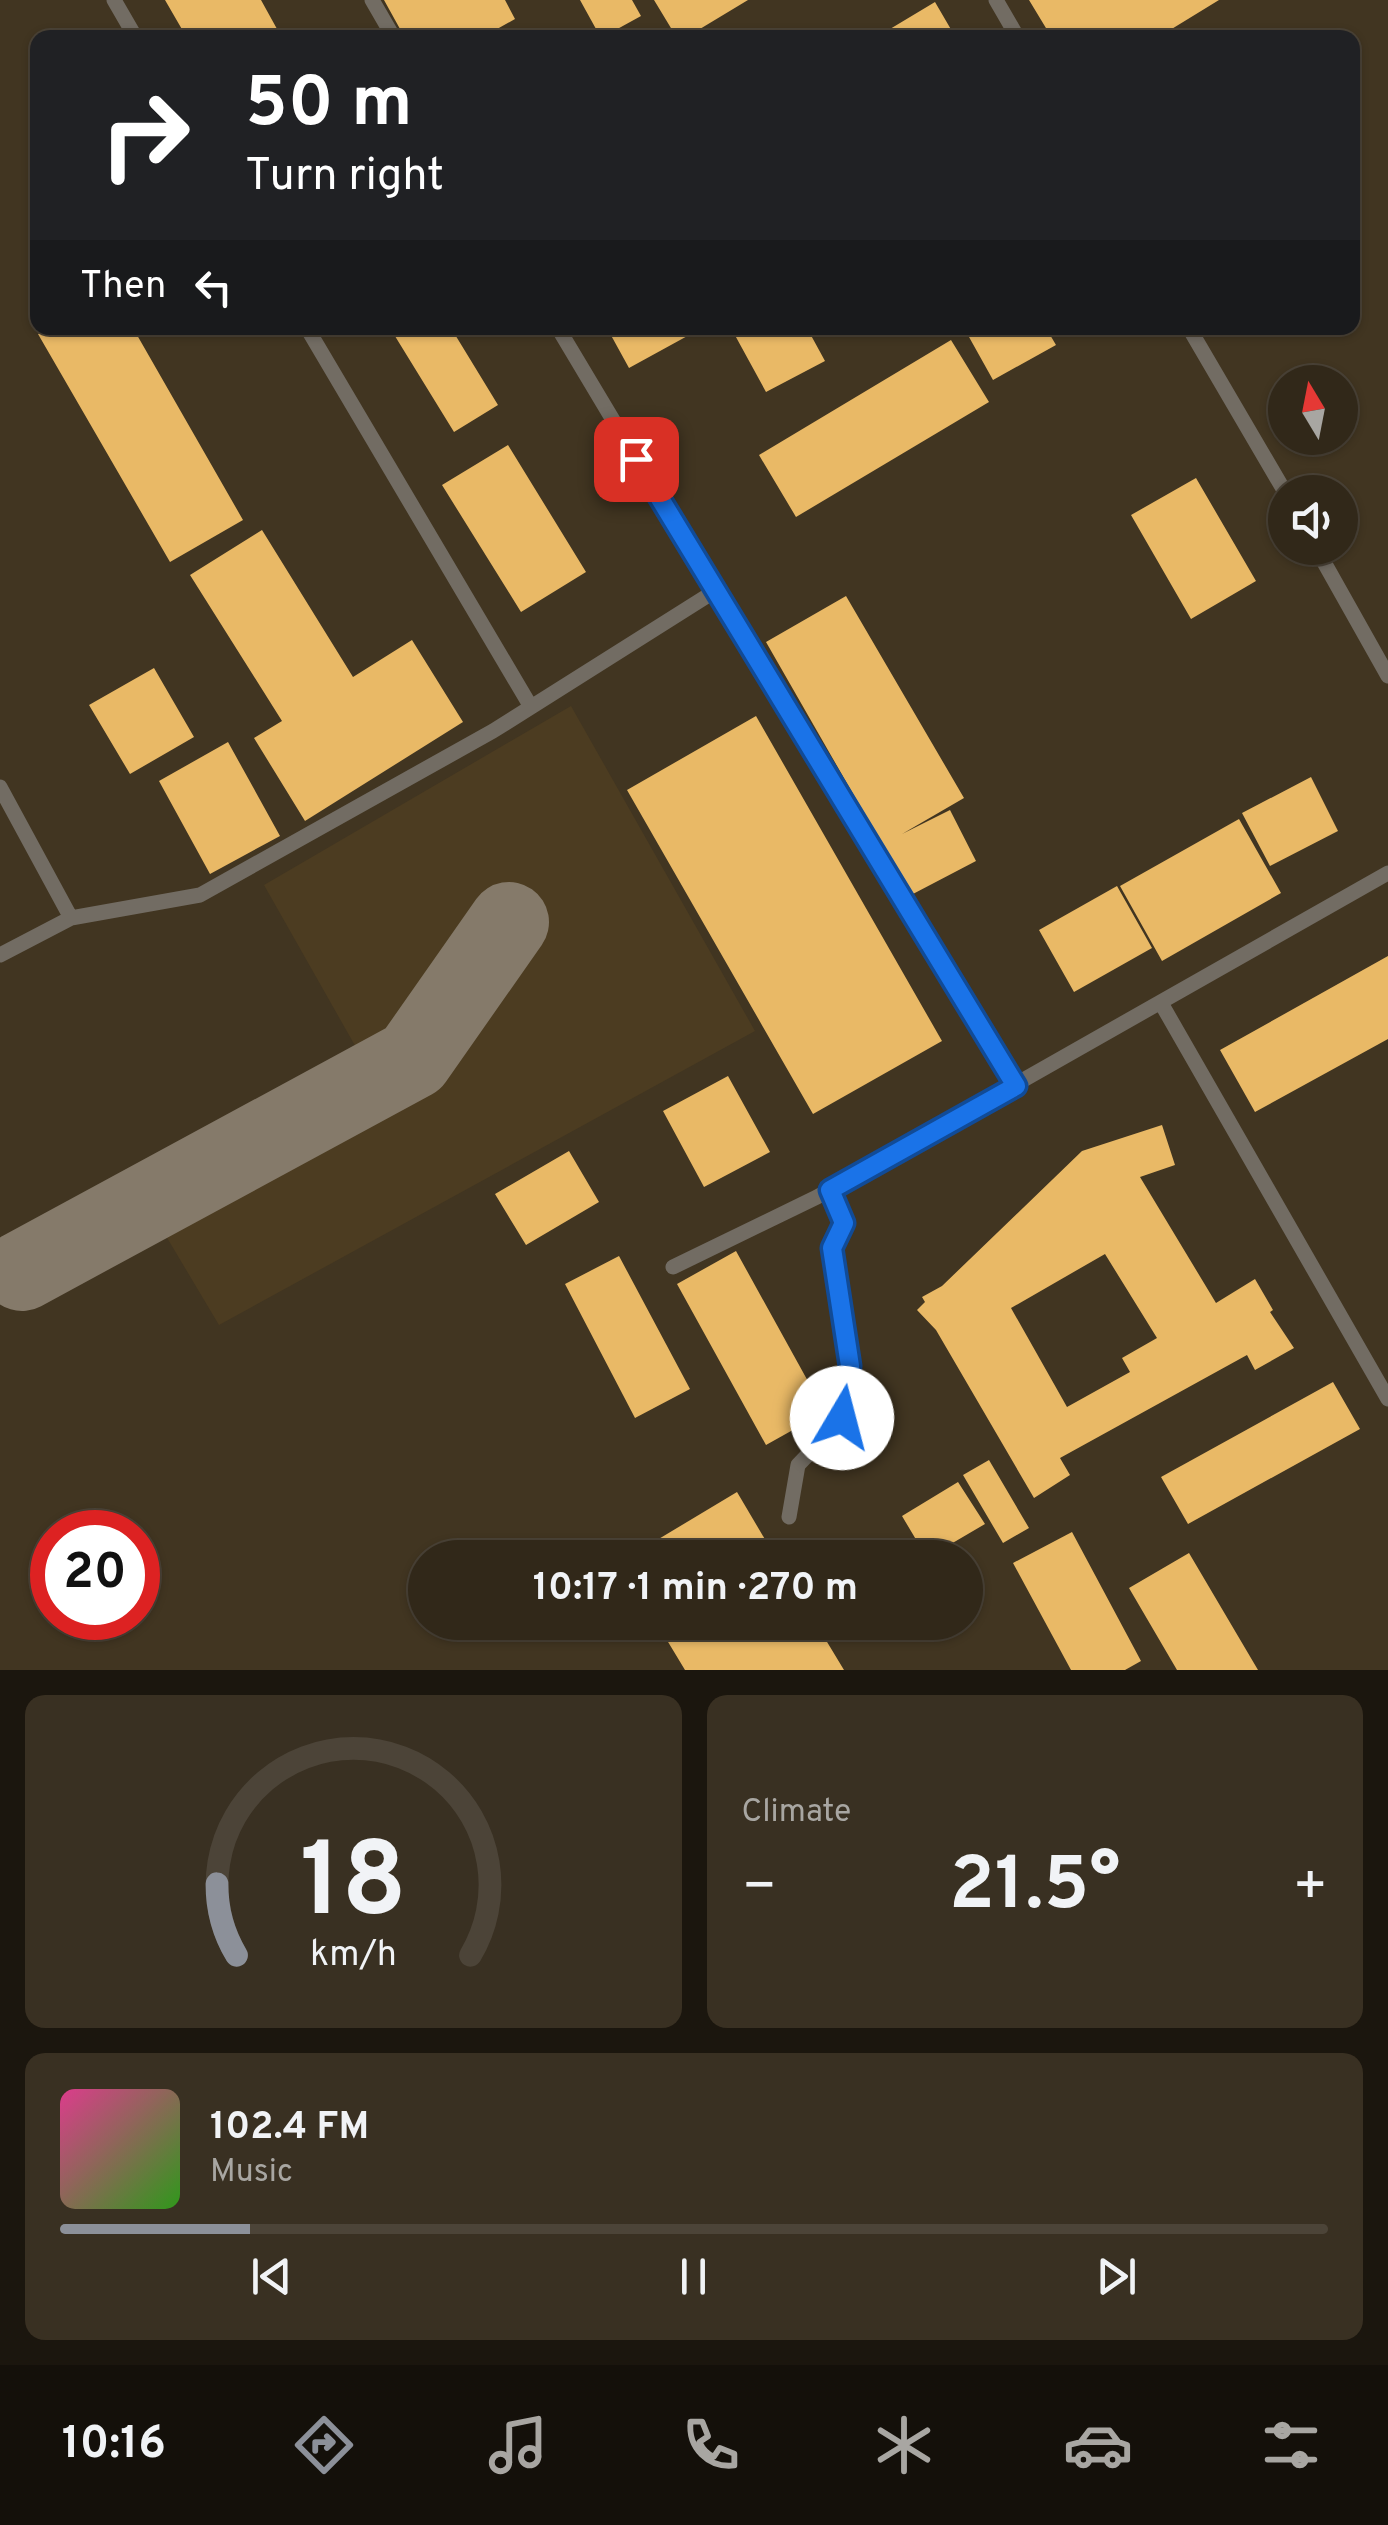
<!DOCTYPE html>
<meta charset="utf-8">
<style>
:root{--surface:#312819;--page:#393022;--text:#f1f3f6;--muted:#a8a6a2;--line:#4c4438;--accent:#8c9099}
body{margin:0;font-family:Overpass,sans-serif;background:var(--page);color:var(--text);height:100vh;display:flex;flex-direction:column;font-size:38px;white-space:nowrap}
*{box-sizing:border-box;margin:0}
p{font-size:32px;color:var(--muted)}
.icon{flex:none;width:55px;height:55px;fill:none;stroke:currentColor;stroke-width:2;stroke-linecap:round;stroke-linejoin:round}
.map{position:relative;height:1670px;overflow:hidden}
.sheet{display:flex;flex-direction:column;gap:25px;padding:25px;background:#1b160e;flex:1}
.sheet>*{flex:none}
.banner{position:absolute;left:30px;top:30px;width:1330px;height:305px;border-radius:20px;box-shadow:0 2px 8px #0004,0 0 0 2px var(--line);background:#202124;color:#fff;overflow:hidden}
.needle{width:65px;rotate:350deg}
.buttons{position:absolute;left:1268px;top:365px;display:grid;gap:20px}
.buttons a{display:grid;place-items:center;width:90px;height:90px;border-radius:50%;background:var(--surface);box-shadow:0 2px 8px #0004,0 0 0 2px var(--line);font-size:50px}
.speed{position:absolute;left:30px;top:1510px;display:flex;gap:20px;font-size:50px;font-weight:700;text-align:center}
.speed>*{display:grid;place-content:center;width:130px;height:130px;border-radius:50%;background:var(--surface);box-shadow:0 2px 8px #0004,0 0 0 2px var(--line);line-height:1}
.speed .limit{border:15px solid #d22;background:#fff;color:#111}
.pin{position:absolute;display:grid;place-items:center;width:85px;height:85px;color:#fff;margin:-42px;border-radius:20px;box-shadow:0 5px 15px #0006}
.me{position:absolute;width:110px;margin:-55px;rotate:8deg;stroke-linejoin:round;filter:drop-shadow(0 0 8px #0008)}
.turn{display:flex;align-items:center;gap:35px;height:210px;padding:0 50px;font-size:45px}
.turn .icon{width:130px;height:130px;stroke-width:2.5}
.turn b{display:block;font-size:70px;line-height:85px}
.then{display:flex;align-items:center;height:95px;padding:0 50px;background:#0003;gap:20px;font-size:38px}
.big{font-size:75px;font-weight:700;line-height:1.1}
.sheet .card{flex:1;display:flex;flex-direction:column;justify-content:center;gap:15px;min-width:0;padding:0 35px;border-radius:20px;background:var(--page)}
.sheet .dial{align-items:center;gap:0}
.dial svg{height:260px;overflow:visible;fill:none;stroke:var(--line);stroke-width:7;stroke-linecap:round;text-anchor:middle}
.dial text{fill:var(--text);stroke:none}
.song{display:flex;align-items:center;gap:30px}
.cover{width:120px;height:120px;border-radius:15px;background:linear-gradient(135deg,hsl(330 70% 55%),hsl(110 70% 35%))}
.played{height:10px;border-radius:5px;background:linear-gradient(90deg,var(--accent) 15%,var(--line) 15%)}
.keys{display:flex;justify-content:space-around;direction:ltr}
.heat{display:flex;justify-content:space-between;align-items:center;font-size:55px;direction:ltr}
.sheet .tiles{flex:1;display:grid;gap:25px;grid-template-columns:1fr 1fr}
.card:last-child{grid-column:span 2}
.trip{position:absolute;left:408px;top:1540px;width:575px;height:100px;border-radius:50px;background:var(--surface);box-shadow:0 2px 8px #0004,0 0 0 2px var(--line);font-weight:700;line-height:100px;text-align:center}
.dock{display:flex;height:160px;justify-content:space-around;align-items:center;background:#14100a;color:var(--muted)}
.dock .icon{width:70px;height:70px}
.dock .current{color:var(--accent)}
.dock b{font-size:45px;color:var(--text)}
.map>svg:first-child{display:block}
</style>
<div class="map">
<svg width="1388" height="1670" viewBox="0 0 1388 1670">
<rect width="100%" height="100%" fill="#413521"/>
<!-- built -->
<path fill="#4c3c21" d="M571 706 755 1031 219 1325 138 1189 366 1065 264 885Z"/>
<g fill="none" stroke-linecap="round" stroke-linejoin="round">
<!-- taxiway -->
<path stroke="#857a6a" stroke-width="80" d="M22 1271 413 1059 509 922"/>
</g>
<!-- building -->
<path fill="#e9b966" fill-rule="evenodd" d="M165 0H261L282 38H187Z
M384 0H505L515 19 481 38H405Z
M580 0H632L641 16 601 38Z
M654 0H748L685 38H677Z
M1029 0H1219L1157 38H1052Z
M935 2 956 38H875Z
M50 328H133L243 520 170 562 38 334Z
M390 328H451L498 405 454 432Z
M607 328H687L691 334 629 368Z
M731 328H807L825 361 766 392Z
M964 328H1046L1056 345 993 380Z
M951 340 989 402 796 517 759 455Z
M508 445 586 572 521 612 442 485Z
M1196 478 1256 581 1191 619 1131 515Z
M262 530 353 677 412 640 463 722 305 821 254 738 282 721 190 575Z
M846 596 964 798 902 834 950 810 976 861 911 895 766 642Z
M154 668 194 737 130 774 89 705Z
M756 716 942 1041 813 1114 627 790Z
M228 742 280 836 210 874 159 781Z
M1311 777 1338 831 1270 866 1242 813Z
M1239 819 1281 893 1162 961 1120 886Z
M1117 886 1152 948 1074 992 1039 930Z
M1388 956V1039L1255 1112 1220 1050Z
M728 1076 770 1152 704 1187 663 1111Z
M1162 1125 1175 1165 1140 1177 1216 1303 1255 1279 1273 1310 1270 1312 1294 1348 1255 1370 1247 1355 1060 1458 1070 1475 1034 1498 936 1330 917 1310 925 1302 922 1297 942 1286 1082 1151ZM1105 1254 1157 1338 1122 1358 1130 1372 1067 1407 1011 1308Z
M569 1151 599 1202 526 1245 495 1194Z
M736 1251 825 1412 766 1445 677 1284Z
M619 1256 690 1389 635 1418 565 1284Z
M1333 1382 1360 1429 1188 1524 1161 1477Z
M989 1460 1029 1528 1003 1543 963 1475Z
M958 1482 985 1524 927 1558 902 1516Z
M737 1492 776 1558H627Z
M1072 1532 1141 1661 1125 1670H1071L1013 1563Z
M1189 1553 1258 1670H1177L1129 1588Z
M656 1622H815L844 1670H685Z"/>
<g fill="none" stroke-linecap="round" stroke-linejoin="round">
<!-- service -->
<path stroke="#726c63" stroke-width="15" d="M114 0 136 38
M372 0 394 38
M996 0 1018 38
M307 328 531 707
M558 328 818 763 961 990 1016 1085
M1189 328 1285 492
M1316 548 1388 676
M0 787 71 918
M0 955 71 918 200 895 493 731 715 591
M1161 1003 1388 1399
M673 1267 817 1197 1388 873
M789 1517 798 1465 842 1419 850 1366 832 1248 844 1223 830 1190"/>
</g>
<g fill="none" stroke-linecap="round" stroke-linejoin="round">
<defs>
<path id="route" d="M636 459 1016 1086 830 1190 844 1223 832 1248 850 1366 842 1418"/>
</defs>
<!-- route casing -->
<use href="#route" stroke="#114b97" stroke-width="25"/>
<!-- route -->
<use href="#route" stroke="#1a73e8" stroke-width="18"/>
</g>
</svg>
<div class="buttons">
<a><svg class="needle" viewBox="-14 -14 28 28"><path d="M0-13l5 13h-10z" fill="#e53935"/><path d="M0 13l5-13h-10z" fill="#a8a6a2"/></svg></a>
<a><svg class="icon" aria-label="sound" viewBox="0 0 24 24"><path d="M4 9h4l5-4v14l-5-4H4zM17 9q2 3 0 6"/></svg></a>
</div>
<div class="speed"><div class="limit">20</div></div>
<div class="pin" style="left:636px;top:459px;background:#d93025"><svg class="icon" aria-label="arrive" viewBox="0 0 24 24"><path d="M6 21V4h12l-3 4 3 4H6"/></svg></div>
<svg class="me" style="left:842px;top:1418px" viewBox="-20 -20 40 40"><circle r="19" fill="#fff"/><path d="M0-13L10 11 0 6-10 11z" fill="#1a73e8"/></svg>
<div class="trip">10:17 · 1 min · 270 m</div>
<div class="banner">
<div class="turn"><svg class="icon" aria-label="right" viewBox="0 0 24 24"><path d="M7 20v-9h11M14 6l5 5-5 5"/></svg><div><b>50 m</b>Turn right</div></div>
<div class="then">Then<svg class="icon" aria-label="left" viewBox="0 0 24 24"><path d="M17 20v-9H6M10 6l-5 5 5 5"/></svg></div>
</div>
</div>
<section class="sheet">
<div class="tiles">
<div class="card dial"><svg viewBox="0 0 100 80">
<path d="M14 69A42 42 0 1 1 86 69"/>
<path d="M14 69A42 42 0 0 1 8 47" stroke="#8c9099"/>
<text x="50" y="56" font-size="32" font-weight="700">18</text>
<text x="50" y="72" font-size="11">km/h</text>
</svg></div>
<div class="card"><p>Climate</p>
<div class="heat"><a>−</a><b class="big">21.5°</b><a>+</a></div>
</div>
<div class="card">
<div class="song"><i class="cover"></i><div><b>102.4 FM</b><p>Music</p></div></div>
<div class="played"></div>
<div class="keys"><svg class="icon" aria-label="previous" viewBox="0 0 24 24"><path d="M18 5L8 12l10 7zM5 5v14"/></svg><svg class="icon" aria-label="pause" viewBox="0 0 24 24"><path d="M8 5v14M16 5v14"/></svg><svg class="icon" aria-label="next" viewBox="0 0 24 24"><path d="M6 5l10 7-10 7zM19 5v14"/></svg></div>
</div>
</div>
</section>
<nav class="dock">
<b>10:16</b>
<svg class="icon current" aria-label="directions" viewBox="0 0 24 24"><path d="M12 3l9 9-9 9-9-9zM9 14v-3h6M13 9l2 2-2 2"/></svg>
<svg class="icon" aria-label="music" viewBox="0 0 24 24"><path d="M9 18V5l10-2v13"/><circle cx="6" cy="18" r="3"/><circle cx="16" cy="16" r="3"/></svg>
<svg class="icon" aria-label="phone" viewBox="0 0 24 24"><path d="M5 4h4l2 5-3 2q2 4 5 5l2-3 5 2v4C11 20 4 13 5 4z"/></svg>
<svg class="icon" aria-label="climate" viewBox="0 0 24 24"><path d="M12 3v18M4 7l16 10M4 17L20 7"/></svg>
<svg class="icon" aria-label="car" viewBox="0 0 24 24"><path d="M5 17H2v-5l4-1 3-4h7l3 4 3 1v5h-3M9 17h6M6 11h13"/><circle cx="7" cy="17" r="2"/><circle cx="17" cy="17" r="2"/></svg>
<svg class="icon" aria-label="filters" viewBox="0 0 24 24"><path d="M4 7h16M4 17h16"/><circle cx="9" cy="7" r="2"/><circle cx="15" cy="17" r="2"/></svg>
</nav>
